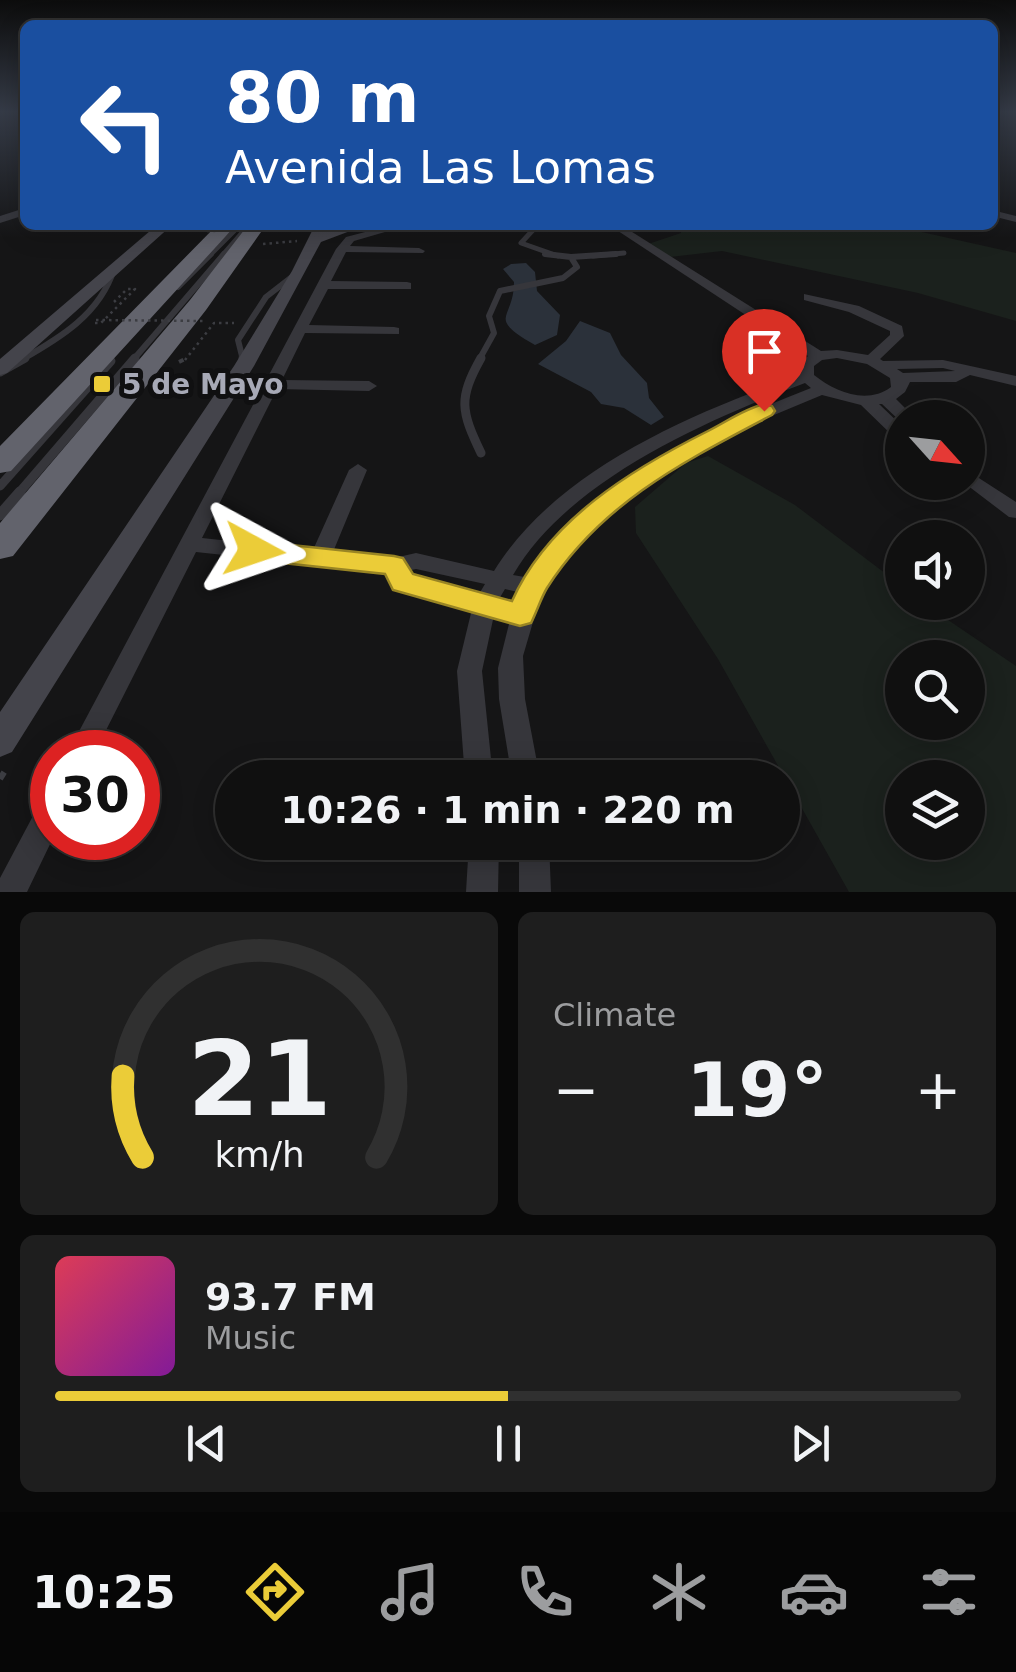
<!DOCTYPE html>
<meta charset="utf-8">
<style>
:root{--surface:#101010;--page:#1e1e1e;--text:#f1f3f6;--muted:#9c9d9f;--line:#303030;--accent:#ebcc38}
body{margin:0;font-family:"DejaVu Sans",sans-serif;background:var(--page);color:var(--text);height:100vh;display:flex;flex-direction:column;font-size:38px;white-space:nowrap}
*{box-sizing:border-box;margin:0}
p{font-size:32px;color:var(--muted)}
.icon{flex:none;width:55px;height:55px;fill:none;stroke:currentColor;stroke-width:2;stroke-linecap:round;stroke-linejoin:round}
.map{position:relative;height:892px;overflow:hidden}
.panel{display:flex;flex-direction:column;gap:20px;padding:20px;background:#090909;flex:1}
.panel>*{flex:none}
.banner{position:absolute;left:20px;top:20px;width:978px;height:210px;border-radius:15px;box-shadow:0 5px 25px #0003,0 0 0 2px var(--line);background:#1a4fa0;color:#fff;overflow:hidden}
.needle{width:65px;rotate:117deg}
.tools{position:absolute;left:885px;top:400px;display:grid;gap:20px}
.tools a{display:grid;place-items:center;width:100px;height:100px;border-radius:50%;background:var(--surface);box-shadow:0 5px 25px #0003,0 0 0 2px var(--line);font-size:50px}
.speed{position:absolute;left:30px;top:730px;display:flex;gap:20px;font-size:50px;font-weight:700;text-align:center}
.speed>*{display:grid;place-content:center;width:130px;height:130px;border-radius:50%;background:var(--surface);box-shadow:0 5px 25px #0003,0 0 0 2px var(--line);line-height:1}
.speed .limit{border:15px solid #d22;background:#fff;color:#111}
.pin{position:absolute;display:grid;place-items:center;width:85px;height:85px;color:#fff;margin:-102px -42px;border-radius:50% 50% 50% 0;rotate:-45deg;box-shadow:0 0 10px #0007}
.pin .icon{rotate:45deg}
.me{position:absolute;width:110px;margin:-55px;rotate:95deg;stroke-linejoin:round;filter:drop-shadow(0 0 8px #0008)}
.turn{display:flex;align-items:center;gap:35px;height:210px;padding:0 40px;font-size:45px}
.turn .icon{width:130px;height:130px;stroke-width:2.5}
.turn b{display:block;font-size:70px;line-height:85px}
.big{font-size:75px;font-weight:700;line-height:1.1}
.panel .card{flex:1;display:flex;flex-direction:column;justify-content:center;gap:15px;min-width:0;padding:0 35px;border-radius:15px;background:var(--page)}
.panel .dial{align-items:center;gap:0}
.dial svg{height:260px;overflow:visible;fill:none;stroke:var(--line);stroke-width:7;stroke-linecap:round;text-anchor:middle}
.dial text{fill:var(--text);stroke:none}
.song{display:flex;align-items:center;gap:30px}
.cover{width:120px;height:120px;border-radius:15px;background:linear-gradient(135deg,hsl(350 70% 55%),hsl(290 70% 35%))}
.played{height:10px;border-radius:5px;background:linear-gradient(90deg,var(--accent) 50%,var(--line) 50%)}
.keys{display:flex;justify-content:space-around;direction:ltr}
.heat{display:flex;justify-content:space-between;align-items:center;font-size:55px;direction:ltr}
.panel .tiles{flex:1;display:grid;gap:20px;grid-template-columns:1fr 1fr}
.card:last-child{grid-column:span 2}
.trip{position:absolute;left:215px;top:760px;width:585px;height:100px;border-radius:50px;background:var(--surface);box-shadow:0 5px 25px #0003,0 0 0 2px var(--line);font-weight:700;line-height:100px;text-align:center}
.menu{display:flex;height:160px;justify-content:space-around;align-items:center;background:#060606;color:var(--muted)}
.menu .icon{width:70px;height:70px}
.menu .current{color:var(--accent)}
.menu b{font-size:45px;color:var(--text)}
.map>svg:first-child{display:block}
</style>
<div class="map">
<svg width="1016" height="892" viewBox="0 0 1016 892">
<rect width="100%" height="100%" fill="#151516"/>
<!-- green -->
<path fill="#1b211d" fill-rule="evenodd" d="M681 225H890L1016 253V321L918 293 722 251 670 257 648 244 681 233Z
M708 456 795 505 902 586V602L923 603 1016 666V892H849L718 659 636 533 635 507 686 463ZM902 658H968V722H902ZM902 778H968V842H902Z"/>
<!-- water -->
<path fill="#2b313a" d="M526 263 535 272 537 291 560 315 557 335 535 345C485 316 514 321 514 282L503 269 511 264Z
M580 321 610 333 621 355 647 383 649 398 664 417 651 425 624 408 601 404 591 392 538 364 566 341Z"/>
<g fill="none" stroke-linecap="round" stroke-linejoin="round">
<!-- path-far2 -->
<path stroke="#3c3d42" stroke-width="2.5" stroke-dasharray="2.5 4" stroke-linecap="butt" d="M275 229 305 225
M263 244 297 241
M95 323H101L135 289H127L114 302
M185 360 214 323H234"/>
<!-- path-far1 -->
<path stroke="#3c3d42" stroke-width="4" stroke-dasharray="5 8" stroke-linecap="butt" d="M179 362 187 358"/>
<!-- path -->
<path stroke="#3c3d42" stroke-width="6" stroke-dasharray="8 12" stroke-linecap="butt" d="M0 779 8 766"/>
<!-- service-far3 -->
<path stroke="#36363b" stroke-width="5" d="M526 225 533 230 521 243 558 256
M209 256 240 225
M222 256 249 225
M593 256 624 253"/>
<!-- service-far2 -->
<path stroke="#36363b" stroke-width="6" d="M545 254 571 257 616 254
M178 287 211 254
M21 360C60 338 100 314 114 269
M133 360 224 254
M243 360 238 340 266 297 293 276
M479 360 494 333 489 316 500 291 563 278 577 267 572 259"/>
<!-- service-far1 -->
<path stroke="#36363b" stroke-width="9" d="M243 358 244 363
M481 358C458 399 461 411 481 453
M0 372 25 358
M0 486 111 361
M18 494 135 358"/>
<!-- service -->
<path stroke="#36363b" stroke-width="11" d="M0 515 20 492"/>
<!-- minor -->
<path fill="#36363b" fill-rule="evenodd" d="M992 210 1016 216V222L992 216Z
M392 225H409L354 241 350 246 419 248 425 251 423 253 346 252 331 281 407 282 411 283V289H328L309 325 394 327 399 328V334L305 333 282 380 369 381 377 386 369 391 277 389 202 538 313 550 349 470 358 464 367 470 333 552 394 558 416 553 494 571C557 469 691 414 799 375V364L808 356 609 225H621L821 351 837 350 868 355 890 335V331L849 312 804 300V294L859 306 902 326 904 336 880 359 883 361 943 360 1016 376V386L970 375 956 382H910L905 392 896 399 915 418H902L901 422 882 404H879L902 426V440L896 439 861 405 822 395 731 433 682 459 636 489 595 524 561 564 538 605 523 656 525 699 540 778H512L499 699 498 668 510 620 494 615 482 671 493 778H465L457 671 472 609 395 588 387 573 196 552 95 752H68L336 249 346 237ZM837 358 867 364 890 378 891 387C867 405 835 392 814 375V366L822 360ZM943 368 955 371 903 373 897 369ZM805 383 811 388C706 429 591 478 530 578L513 575C568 480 706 420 805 383ZM416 569 485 584 479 594 411 576 407 571ZM505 589 522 593 515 604 499 599Z
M968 471 1016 502V518L1009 517 963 482H968Z
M52 795 53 838 27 892H0V878L42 799Z
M469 842H499L498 892H466Z
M519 842H549L551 892H519Z"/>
<!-- tertiary -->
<path fill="#36363b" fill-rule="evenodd" d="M25 208V215L0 223V216Z"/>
<!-- secondary -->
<path fill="#44444b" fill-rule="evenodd" d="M157 225H172L7 373 0 375V359Z
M315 225H329L326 231 345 225H366L321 242 254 366 12 752 0 757V712L234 366 292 271Z"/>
<!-- motorway -->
<path fill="#62636c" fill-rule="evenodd" d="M217 225H236L11 471 0 473V446Z
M248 225H266L206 310 13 556 0 559V523L190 300Z"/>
<!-- path-bridge -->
<path stroke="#3c3d42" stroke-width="2.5" stroke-dasharray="2.5 4" stroke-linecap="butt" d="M207 231 268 230
M96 320 206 321"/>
</g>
<!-- sky -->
<linearGradient id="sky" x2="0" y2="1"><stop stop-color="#0c0c0c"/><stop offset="0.47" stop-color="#353b47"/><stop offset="1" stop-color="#353b47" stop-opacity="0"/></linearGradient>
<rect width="1016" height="238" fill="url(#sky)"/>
<!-- route -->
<path fill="#ebcc38" stroke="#998524" stroke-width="2.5" d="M764 404 772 406 775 411 772 415C685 461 602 502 547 588 541 598 537 611 531 623L520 626 393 590 385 574 254 560 245 557 241 550 245 544 254 541 394 556 403 558 413 574 512 601C548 520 632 469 708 431 726 422 744 409 764 404Z"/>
<!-- markers -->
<rect fill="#ebcc38" stroke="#101011" stroke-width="4" x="92" y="374" width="20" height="20" rx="5"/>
<g text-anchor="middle" stroke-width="10" stroke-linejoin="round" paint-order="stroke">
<!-- poi labels -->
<g font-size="28" font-weight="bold" fill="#a7a9b6" stroke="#101011" text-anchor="start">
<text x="122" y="394">5 de Mayo</text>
</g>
</g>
</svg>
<div class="tools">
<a><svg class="needle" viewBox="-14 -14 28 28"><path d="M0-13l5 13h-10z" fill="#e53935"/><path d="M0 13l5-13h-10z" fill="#9c9d9f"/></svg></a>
<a><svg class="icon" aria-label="sound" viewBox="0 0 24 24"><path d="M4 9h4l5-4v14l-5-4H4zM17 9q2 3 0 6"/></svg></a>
<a><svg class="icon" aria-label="search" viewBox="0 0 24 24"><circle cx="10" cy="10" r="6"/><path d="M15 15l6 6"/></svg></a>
<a><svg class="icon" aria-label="layers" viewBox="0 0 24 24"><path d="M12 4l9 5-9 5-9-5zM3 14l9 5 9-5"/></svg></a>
</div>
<div class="speed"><div class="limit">30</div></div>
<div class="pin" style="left:764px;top:411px;background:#d93025"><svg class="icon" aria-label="arrive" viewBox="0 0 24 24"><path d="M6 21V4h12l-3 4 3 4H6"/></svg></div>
<svg class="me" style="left:254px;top:550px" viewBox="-20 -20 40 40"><path d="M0-17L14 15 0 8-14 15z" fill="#ebcc38" stroke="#fff" stroke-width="4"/></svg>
<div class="trip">10:26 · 1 min · 220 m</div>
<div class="banner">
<div class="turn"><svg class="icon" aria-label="left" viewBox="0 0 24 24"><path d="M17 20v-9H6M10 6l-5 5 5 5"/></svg><div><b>80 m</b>Avenida Las Lomas</div></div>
</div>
</div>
<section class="panel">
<div class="tiles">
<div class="card dial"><svg viewBox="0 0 100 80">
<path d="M14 69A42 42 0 1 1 86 69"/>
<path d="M14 69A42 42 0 0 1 8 44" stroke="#ebcc38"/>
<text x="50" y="56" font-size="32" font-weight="700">21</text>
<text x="50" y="72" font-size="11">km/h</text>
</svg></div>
<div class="card"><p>Climate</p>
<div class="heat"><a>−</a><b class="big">19°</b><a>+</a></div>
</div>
<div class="card">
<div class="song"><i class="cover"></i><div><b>93.7 FM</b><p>Music</p></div></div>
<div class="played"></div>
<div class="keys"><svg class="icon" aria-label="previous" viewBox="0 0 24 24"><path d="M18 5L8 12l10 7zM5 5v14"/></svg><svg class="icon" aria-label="pause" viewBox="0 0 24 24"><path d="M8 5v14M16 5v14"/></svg><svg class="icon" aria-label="next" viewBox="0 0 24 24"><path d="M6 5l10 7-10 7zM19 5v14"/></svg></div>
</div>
</div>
</section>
<nav class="menu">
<b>10:25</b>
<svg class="icon current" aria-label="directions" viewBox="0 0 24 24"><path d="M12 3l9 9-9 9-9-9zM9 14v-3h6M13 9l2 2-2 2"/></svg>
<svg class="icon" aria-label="music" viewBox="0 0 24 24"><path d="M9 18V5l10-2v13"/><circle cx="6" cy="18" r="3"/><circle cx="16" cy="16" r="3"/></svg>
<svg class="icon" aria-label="phone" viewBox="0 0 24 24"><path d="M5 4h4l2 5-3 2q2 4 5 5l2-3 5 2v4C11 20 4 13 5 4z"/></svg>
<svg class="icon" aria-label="climate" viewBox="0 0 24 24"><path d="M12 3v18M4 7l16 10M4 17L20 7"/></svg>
<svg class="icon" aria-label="car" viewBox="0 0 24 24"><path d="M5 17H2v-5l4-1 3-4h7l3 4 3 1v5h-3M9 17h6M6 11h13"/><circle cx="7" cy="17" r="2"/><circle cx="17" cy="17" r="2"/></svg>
<svg class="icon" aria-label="filters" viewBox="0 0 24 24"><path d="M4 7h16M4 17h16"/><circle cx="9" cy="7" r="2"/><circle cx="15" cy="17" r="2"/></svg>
</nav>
